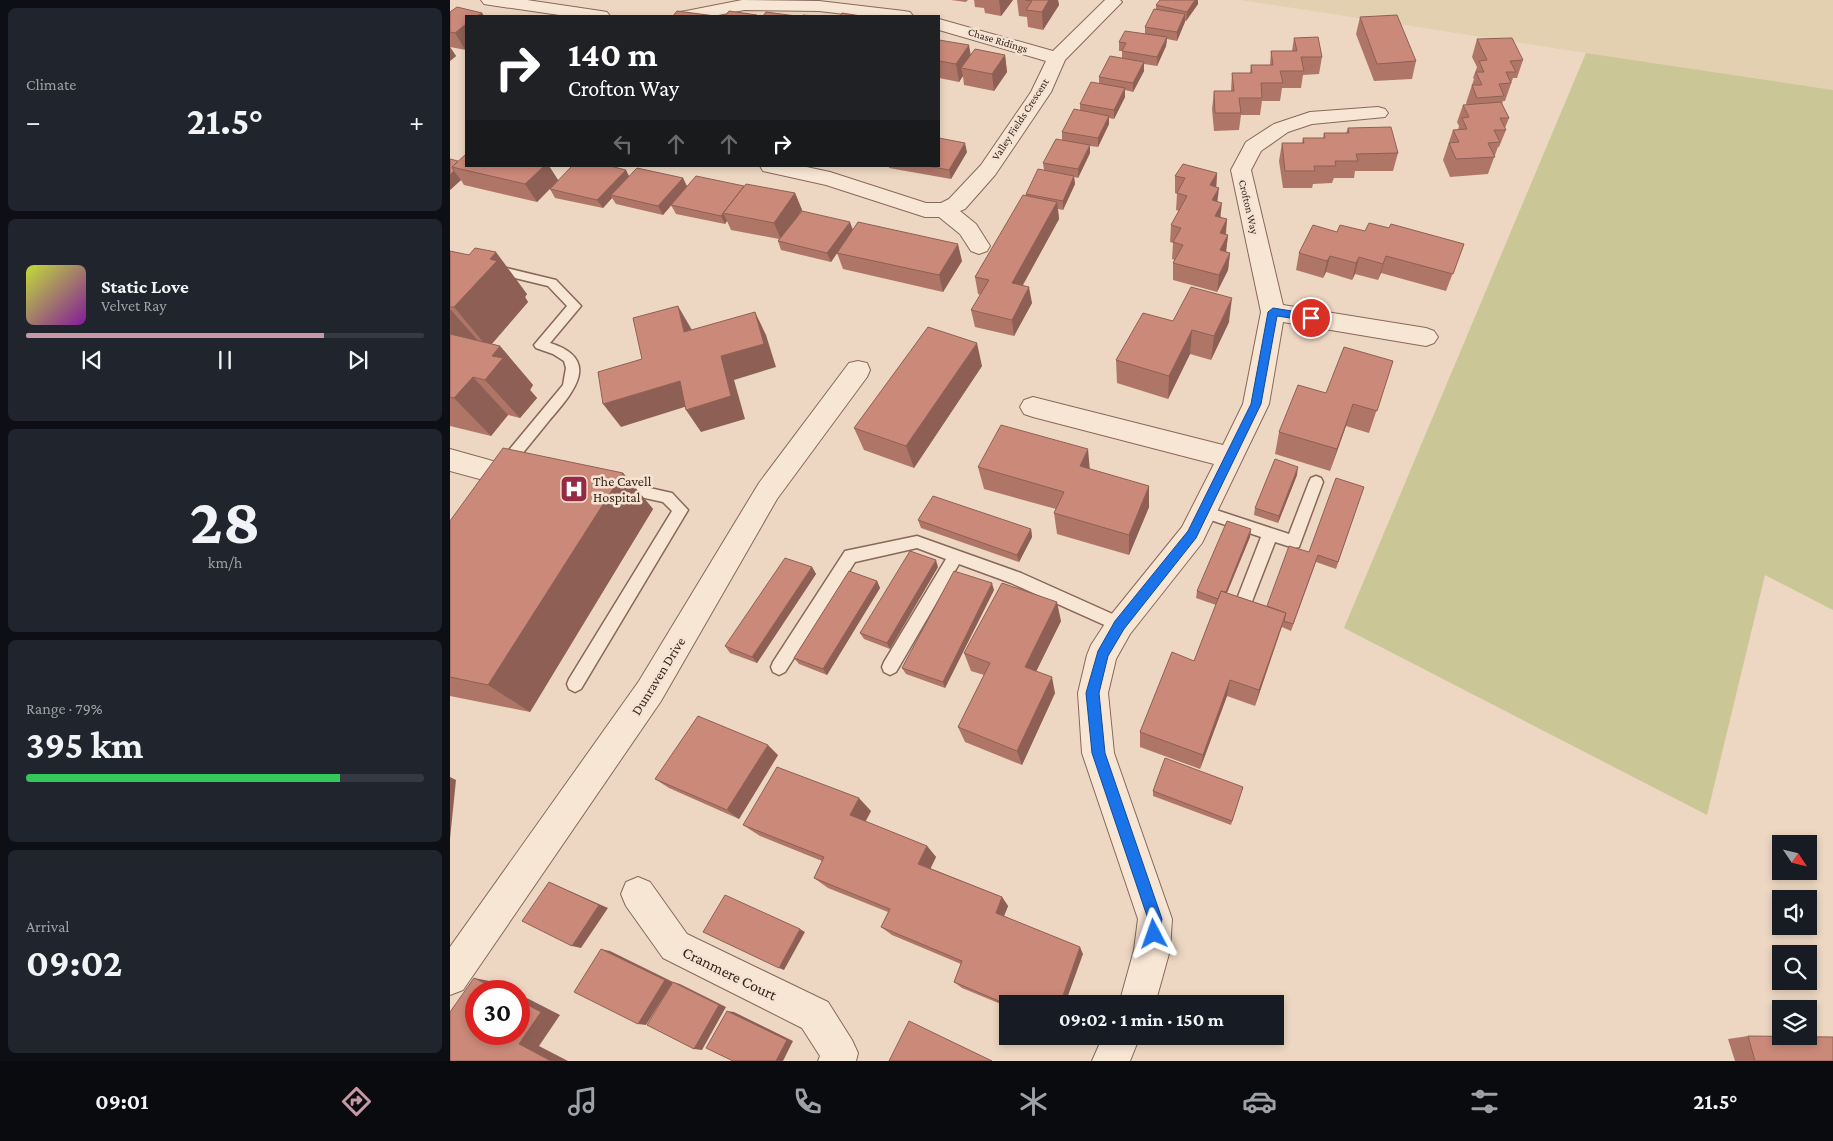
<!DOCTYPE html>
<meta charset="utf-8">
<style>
:root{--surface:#171b24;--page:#20242c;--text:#f1f3f6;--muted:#9ea1a6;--line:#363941;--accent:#c899a5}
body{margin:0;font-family:"Crimson Pro",serif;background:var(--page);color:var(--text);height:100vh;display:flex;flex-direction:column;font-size:19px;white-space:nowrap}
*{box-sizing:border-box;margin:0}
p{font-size:16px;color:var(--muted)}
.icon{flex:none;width:28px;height:28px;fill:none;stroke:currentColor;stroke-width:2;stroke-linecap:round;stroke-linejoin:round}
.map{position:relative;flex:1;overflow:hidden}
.details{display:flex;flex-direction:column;gap:8px;padding:8px;background:#0d0f14;width:450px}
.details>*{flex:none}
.top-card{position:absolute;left:15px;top:15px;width:475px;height:152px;border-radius:0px;box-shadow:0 2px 8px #0003;background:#202124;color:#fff;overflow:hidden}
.needle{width:32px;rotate:125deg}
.controls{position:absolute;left:1322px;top:835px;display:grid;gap:10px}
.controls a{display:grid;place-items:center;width:45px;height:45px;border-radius:0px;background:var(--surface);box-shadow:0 2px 8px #0003;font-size:25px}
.speed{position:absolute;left:15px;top:980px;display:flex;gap:10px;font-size:25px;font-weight:700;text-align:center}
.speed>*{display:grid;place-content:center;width:65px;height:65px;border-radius:50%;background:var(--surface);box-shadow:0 2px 8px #0003;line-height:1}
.speed .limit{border:8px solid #d22;background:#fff;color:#111}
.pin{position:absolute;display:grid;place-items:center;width:42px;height:42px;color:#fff;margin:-21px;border:2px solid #fff;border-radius:50%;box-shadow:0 1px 5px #0007}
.me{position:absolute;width:55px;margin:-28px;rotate:356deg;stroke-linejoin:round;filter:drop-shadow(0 0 4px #0008)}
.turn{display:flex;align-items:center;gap:18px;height:105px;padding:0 20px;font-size:22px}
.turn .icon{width:65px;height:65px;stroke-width:2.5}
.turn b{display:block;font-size:35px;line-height:42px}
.lanes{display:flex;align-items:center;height:48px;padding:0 20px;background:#0003;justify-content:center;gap:25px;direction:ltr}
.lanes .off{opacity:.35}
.big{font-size:38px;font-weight:700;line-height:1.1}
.details .card{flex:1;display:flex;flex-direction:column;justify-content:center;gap:8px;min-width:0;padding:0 18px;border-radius:8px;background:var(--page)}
.details .dial{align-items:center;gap:0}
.dial b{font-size:65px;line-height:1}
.song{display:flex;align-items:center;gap:15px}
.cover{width:60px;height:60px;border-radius:8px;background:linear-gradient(135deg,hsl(70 70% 55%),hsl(290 70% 35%))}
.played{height:5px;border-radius:2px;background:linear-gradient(90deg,var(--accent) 75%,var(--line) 75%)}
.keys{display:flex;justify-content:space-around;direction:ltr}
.heat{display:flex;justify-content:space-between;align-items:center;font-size:28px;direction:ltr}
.charge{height:8px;border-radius:4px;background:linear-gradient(90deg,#34c759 79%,var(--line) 0)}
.trip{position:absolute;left:549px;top:995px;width:285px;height:50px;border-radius:0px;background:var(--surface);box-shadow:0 2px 8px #0003;font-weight:700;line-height:50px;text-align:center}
.tab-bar{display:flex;height:80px;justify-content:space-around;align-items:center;background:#090b0e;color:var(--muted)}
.tab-bar .icon{width:35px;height:35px}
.tab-bar .on{color:var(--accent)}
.tab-bar b{font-size:22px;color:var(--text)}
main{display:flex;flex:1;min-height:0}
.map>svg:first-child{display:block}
</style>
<main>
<section class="details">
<div class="card"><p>Climate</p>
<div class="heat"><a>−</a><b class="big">21.5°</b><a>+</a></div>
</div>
<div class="card">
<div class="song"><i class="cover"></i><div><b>Static Love</b><p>Velvet Ray</p></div></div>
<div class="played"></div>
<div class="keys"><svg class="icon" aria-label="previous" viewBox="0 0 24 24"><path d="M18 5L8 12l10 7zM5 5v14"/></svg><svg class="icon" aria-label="pause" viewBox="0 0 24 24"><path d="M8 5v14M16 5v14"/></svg><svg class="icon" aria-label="next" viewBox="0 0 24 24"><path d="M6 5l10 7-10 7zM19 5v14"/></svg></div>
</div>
<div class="card dial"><b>28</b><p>km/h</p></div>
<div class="card"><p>Range · 79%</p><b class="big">395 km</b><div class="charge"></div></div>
<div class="card"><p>Arrival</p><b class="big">09:02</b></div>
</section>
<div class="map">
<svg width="1383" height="1061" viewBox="0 0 1383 1061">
<rect width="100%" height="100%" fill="#edd7c2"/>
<!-- farmland -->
<path fill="#e3d0b0" d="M790 0H1383V90L1136 53Z"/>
<!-- green -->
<path fill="#cbc696" d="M1136 53 1383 90V610L1315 575 1257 815 894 628Z"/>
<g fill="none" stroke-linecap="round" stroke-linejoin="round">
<defs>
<path id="lane" d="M44 265 106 280 131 306 100 343C154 360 121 395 98 422 85 438 72 454 59 470L54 472 49 470 47 466 49 462 113 385 116 368 114 361 103 354 86 348 84 345 117 306 98 286 40 272 38 269Z
M866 476 871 478 873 482 849 547 844 548 825 542 796 617 790 619 784 617 782 612 811 537 749 516 747 512 749 508 754 506 839 534 859 482 861 478Z
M168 481 222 493 238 510 131 689 125 692 119 689 117 684 119 679 222 511 213 502 163 491 161 487 163 483Z
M467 536 571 573 676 620 678 625 676 630 670 632 561 583 509 564 446 672 440 675 434 672 432 667 434 662 496 559 467 548 405 562 335 672 329 675 323 672 321 667 323 662 395 551Z"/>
<path id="street" d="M31 0H77L151 11 157 12 160 16H116L40 5 34 4Z
M292 0 369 1 454 11 460 12 463 16H411L369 11 294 10 263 16H227L230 12 236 11Z
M655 0H670L672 2 615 60 601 92 545 175 515 209 510 211 526 224 540 246 537 251 529 254 521 251 510 234 489 217H475L376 185 313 171 310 166H352L380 172 476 203H491L499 199 531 165 581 92 596 61 489 30V19L603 51Z
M928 107 935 109 938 113 935 117 862 124 838 132 811 151 801 170 833 305 976 328 984 331 988 337 984 343 976 346 833 322 819 404 752 543 680 634 666 659 658 693 664 753 722 919 720 950 705 1004H669L684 950 688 919 632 753 628 693 637 655 641 645 660 616 732 527 764 464 583 417 574 414 570 407 574 400 583 397 773 445 793 404 811 312 781 170 796 142 824 124 860 112Z
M408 361 417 363 420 370 417 377 327 499 211 701 13 990 0 995V947L189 681 309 483 399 363Z
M0 449 57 465 61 473 57 481 48 484 0 471Z
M188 877 200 882 237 934 378 1002 402 1040 408 1053 406 1061H368L370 1056 352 1028 213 958 176 906 171 894 176 882Z
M653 1036H690L680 1061H642Z"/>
</defs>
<!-- lane casing -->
<use href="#lane" stroke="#87685a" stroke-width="3"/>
<!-- street casing -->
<use href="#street" stroke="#87685a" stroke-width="2"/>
<!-- lane -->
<use href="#lane" fill="#f8e6d5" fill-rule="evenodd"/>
<!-- street -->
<use href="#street" fill="#f8e6d5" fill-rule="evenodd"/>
</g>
<!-- wall -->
<path fill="#af7668" d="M501 0H518L516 2Z
M524 0H563L551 16 535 13 534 8 525 7Z
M567 0H608L609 5 593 30 578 27 577 17 569 16Z
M748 4 736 21H735L727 41 717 39 716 46 707 66 694 64V71L683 92 675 90V97L664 119 659 118V124L648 147 640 146V153L628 178 624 177 625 184 613 210 608 209 609 219 573 285 582 303 564 336 525 327 521 310 531 295 528 294 525 277 576 194 594 170 593 163 612 140V132L630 111V104L649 83V77L672 58V51H669V42L695 34V27L706 9V5Z
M0 12 32 13 34 16H16V50L0 47 6 56 0 61Z
M910 17 966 61 962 79 924 81 906 34Z
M844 38 872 57 869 74 853 75 851 88H832L830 101H812L810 115H791L789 130 764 131 762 109 764 91H781L782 73H800L801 65H820L821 51H842Z
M1027 39 1073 60 1067 78H1063L1055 101H1053L1052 104 1059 118 1055 128 1056 130 1049 147H1048L1038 174 1000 177 993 160 1003 130H1008L1009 126 1007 122 1013 105H1017L1016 103 1024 79 1023 78 1027 67 1022 57Z
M489 40 521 55H555L557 72 544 91 514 85 513 76 509 82 489 78Z
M898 128 948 153 943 171H905L904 178H884L882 183 863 184 862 188H833L829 161 832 143H852L853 138H873L874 133H896Z
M517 152 501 179 439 168V166H489Z
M0 159 16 166H99L108 180 179 176 233 178 237 186H294L345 193 352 210 347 217 403 230 512 261 493 292 393 269 387 253 381 262 331 250 328 241 329 239 281 230 277 221 275 224 226 214 221 205 213 215 166 204 162 198 153 208 105 198 100 189 106 183 87 202 14 185 11 180 0 190Z
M767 173 766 187 767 202 771 218 777 219 776 235H778L776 252 780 253 778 270 767 292 723 280V263L725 260 722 259 723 243 720 242 721 225 729 211 726 210 727 194 725 193V176Z
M939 228 1014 244 996 291 931 273 928 280 905 274 902 280 876 272 873 278 846 270 849 253 915 231Z
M0 251 77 294 75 297 78 302 42 344 50 346 83 385 80 390 87 398 70 418 58 415 41 436 0 426Z
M723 321 779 322 761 360 740 354 718 399 667 383 666 360Z
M943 361 919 433 896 426 880 471 825 454 829 432 876 393Z
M532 366 464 468 414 450 404 428Z
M528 467 640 469 699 507 679 555 607 534 604 513 606 509 534 489Z
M173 473 203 509 80 712 0 696V521Z
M847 475 828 523 804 515 805 508Z
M914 487 886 569 866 562 841 631 832 627 805 706 777 696 750 769 690 747V732L744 661 766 605 746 598 747 591 801 529 800 537 777 593 817 606 859 552Z
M468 520 581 529 582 537 569 562 471 528Z
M362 567 366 574 307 663 280 653 275 646Z
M488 567 440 649 414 639 410 633Z
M427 581 430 588 377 675 349 664 344 658Z
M544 590 495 688 456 674 452 668Z
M611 621 586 671 605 693 572 765 515 742 508 727 534 675 521 671 514 653Z
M328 755 289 819 219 788 205 779Z
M793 787 781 825 703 796V791Z
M421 811 415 822 477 846 486 857 480 868 552 897 558 906 554 916 633 954 558 1004V1007L512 988 504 982 511 964 442 935 431 927 438 912 378 888 364 878 372 861 310 836 293 825Z
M1298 1036 1383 1061H1285L1278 1039Z"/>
<!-- shaded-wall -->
<path fill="#8e6055" d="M549 0H563L551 16Z
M599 0H608L609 5 593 30 592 12Z
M745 0H748V4L736 21 737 12Z
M32 13 34 16H27Z
M735 14V22L727 41V32Z
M16 24V51L5 33Z
M717 37 716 46 707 66V57Z
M519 45 522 62 511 68 513 76 509 82 506 64Z
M0 47 6 56 0 61Z
M555 55 557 72 544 91 542 74Z
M694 62V71L683 92V83Z
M675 88V97L664 119V110Z
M659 116V124L648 147V138Z
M515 143 517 152 501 179 499 170Z
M640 145V153L628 178V169Z
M94 166H99L108 180 87 202 75 184Z
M176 170 180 178 161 195 162 198 153 208 147 200Z
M4 171 11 180 0 190V175Z
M767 173 766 190 760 185Z
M624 176 625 184 613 210V201Z
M233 178 237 187 213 215 208 206Z
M295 186 273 213 277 221 275 224 271 216Z
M769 188 767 205 762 200Z
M345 193 352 210 331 240 324 223Z
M607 202 609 219 565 299 562 283Z
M772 203 770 220 765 216Z
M777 219 775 236 770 233Z
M400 222 403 230 381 262 377 253Z
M778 235 776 252 770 250Z
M508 244 512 261 493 292 489 275Z
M46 252 77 294 75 297 78 302 38 348 4 307 40 259Z
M780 253 778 270 767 292 769 275Z
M880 256 876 272 873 278 877 261Z
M936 256 931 273 928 280 933 264Z
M909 257 905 274 902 280 906 263Z
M579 287 582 303 564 336 562 320Z
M782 298 779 322 761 360 764 336Z
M228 306 242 330 234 332Z
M0 309 33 346 0 355Z
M305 312 316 335 326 367 284 380 295 419 251 432 236 410 271 356Z
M742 330 740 354 718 399 719 376Z
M527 343 532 366 464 468 456 446Z
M50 346 83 385 80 390 87 398 70 418 35 380 42 356Z
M23 377 58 415 41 436 4 398Z
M230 381 244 404 171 427 153 404Z
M903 404 896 426 880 471 887 449Z
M638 449 640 471 630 466Z
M848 467 847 475 828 523 829 516Z
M173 473 203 509 80 712 38 685Z
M699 486V507L679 555V535Z
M581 529 582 537 569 562 567 555Z
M801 529 800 537 771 607 772 600Z
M486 560 488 567 440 649 437 643Z
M362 567 366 574 307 663 302 657Z
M427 581 430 588 377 675 373 669Z
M542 583 544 590 495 688 493 682Z
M607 602 611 621 580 684 575 667Z
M836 613 805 706 809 690Z
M602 677 605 693 572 765 567 751Z
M780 680 777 696 750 769 753 755Z
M318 745 328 755 289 819 277 810Z
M0 777 6 780 0 839Z
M409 798 421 811 412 828 400 815Z
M477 846 486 857 478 874 468 864Z
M99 882 158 908 131 948 122 946Z
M552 897 558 906 552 921 546 913Z
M350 929 355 932 334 970 329 968Z
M630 947 633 954 615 1004H610Z
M151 949 160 951 223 982 196 1025 188 1024Z
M24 978 45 982 64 991H51Z
M223 982 230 984 276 1007 252 1050 244 1049Z
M69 994 110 1015 89 1046 118 1061H101L69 1044Z
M277 1011 284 1012 343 1041 333 1061H326Z"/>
<!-- building -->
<path fill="#cb8979" stroke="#8e6055" d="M575 0H599L592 12 576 10 582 1Z
M710 0H745L737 12 706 5Z
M7 7 32 13 27 16H16V24L5 33 0 32V12Z
M704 9 735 14 727 32 695 27Z
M227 11 265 16H223Z
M279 11 307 15 306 16H275Z
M316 12 346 16H313Z
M392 13 411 16H390Z
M353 15 363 16H352Z
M947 15 966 61 927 64 910 17Z
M675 31 717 37 707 57 672 51 676 43 669 42Z
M868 37 872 57H851L854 71H830L833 83H811L812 98H789L791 113H765L764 91H784L782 73H802L801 65H823L821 51H847L844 38Z
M1062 38 1073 60 1060 61 1066 72H1056L1061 83 1049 84 1054 96 1027 98 1022 85H1032L1026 72H1034L1029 61 1037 60 1027 39Z
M489 40 519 45 506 64 489 61Z
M525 49 555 55 542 74 511 68Z
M660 56 694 62 683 83 649 77Z
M641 82 675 88 664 110 630 104Z
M1051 102 1059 118H1050L1056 130H1044L1050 142 1038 143 1045 157 1006 159 999 143 1009 142 1003 130 1017 129 1012 118 1019 117 1013 105Z
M624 109 659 116 648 138 612 132Z
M941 127 948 153 906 154 908 161H885L886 166H864L865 171H835L832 143H854L853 138H875L874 133H899L898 128Z
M489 138 515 143 499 170 478 166H489Z
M606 139 640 145 628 169 593 163Z
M16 154V166H94L75 184 2 167Z
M0 159 8 161 2 167 4 171 0 175Z
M733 164 767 173 760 185 769 188 762 200 772 203 765 216 777 219 770 233 778 235 770 250 780 253 769 275 723 263 733 245 723 242 731 228 721 225 737 196 727 193 735 178 725 176Z
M122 166H160L176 170 147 200 100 189Z
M187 168 233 178 208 206 161 195Z
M588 169 624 176 613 201 576 194Z
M246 176 294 186 271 216 221 205Z
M296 184 345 193 324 223 273 213Z
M573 195 607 202 562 283 579 287 562 320 521 310 539 280 525 277Z
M352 211 400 222 377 253 328 241Z
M408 222 508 244 489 275 387 253Z
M919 223 939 228 941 224 1014 244 1003 274 936 256 933 264 909 257 906 263 880 256 877 261 849 253 863 225 887 232 890 225 915 231Z
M25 248 46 252 40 259 47 261 4 307H0V251L19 255Z
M741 287 782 298 764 336 742 330 719 376 666 360 693 313 723 321Z
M228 306 234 332 305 312 314 344 271 356 281 396 236 410 230 381 153 404 148 372 192 359 183 318Z
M478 327 527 343 456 446 404 428Z
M0 334 50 346 42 356 53 358 35 380 23 377 4 398 0 397Z
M894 347 943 361 927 411 903 404 887 449 829 432 848 385 876 393Z
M551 425 638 449 630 466 699 486 679 535 604 513 614 492 528 467Z
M53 448 173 473 38 685 0 677V521Z
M825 459 848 467 829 516 805 508Z
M886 478 914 487 888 562 868 555 843 624 834 621 836 613 817 606 839 546 859 552Z
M483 496 581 529 567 555 468 520Z
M777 521 801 529 776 592 771 591 768 599 747 591Z
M460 551 486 560 437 643 410 633Z
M335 558 362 567 302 657 275 646Z
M399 571 427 581 373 669 344 658Z
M504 571 542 583 493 682 452 668Z
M552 583 607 602 575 667 602 677 567 751 508 727 540 663 514 653Z
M771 591 836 613 809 690 780 680 753 755 690 732 722 652 744 661Z
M248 716 318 745 277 810 205 779Z
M715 758 793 787 782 821 703 791Z
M327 767 409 798 400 815 477 846 468 864 552 897 546 913 630 947 610 1004H558V1005L504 982 512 961 431 927 440 909 364 878 374 857 293 825Z
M99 882 149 905 122 946 72 921Z
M275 895 350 929 329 968 253 932Z
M151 949 215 980 188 1024 124 992Z
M24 978 51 991H26V1034H69V1000L91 1012 69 1044 101 1061H0V1012Z
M223 982 269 1005 244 1049 197 1025Z
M277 1011 337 1040 326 1061H283L256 1048Z
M459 1021 542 1061H439Z
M1298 1036 1383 1037V1061H1305Z"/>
<!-- route -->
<path fill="#1a73e8" stroke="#114b97" d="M823 308 861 314 866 318 861 321 827 316 811 404 746 538 674 629 658 656 649 693 655 753 712 919 709 940 704 942 698 940 696 934 698 919 642 753 636 693 648 651 665 621 738 531 801 404 818 312Z"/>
<!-- icons -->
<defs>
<symbol id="hospital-square" viewBox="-11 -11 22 22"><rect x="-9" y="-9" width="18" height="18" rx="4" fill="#952b42" stroke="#f5e3d2"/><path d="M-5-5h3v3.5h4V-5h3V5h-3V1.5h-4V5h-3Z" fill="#fff"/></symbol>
</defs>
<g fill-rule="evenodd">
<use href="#hospital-square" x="108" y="473" width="32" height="32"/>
</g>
<g text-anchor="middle" stroke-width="5" stroke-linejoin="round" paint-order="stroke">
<!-- far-street labels -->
<g font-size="11" fill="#37241e" stroke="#f5e3d2">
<text transform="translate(548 40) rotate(17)" y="4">Chase Ridings</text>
<text transform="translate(570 119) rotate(-57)" y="4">Valley Fields Crescent</text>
<text transform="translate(799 207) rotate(77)" y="4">Crofton Way</text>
</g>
<!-- poi labels -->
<g font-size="14" fill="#37241e" stroke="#f5e3d2" text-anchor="start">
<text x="143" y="486">The Cavell<tspan x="143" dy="16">Hospital</tspan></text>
</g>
<!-- street labels -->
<g font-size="14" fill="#37241e" stroke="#f5e3d2">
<text transform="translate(208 676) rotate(-58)" y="5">Dunraven Drive</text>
</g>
<!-- near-street labels -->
<g font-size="16" fill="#37241e" stroke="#f5e3d2">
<text transform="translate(280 973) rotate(26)" y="6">Cranmere Court</text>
</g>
</g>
</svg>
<div class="controls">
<a><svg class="needle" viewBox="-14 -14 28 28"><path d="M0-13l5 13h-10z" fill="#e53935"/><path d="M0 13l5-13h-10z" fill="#9ea1a6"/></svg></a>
<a><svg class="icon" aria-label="sound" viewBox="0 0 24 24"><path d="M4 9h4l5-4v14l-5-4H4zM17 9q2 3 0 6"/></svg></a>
<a><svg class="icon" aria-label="search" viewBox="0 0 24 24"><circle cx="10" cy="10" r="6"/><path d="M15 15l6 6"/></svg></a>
<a><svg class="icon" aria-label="layers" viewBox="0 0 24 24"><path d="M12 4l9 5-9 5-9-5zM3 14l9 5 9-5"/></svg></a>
</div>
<div class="speed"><div class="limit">30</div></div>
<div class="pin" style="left:861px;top:318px;background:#d93025"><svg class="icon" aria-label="arrive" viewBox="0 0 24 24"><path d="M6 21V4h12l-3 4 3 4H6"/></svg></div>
<svg class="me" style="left:704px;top:934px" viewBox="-20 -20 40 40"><path d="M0-17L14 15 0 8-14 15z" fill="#1a73e8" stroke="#fff" stroke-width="4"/></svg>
<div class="trip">09:02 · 1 min · 150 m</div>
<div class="top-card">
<div class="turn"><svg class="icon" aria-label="right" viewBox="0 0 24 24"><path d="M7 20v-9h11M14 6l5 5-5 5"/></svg><div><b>140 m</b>Crofton Way</div></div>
<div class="lanes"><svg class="icon off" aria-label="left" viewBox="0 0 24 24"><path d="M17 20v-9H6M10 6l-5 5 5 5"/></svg><svg class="icon off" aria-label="ahead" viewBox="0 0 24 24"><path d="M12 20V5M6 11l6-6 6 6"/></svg><svg class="icon off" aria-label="ahead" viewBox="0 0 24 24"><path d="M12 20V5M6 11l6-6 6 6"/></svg><svg class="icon" aria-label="right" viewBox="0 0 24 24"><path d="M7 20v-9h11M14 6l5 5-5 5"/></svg></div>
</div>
</div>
</main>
<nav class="tab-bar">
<b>09:01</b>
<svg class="icon on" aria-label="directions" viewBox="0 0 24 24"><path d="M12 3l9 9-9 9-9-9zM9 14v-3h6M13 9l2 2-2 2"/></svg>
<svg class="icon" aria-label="music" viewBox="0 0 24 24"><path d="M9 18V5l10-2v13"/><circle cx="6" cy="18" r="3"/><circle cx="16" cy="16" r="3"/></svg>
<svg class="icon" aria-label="phone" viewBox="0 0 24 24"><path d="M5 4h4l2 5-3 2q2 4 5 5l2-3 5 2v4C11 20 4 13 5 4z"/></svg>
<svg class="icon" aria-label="climate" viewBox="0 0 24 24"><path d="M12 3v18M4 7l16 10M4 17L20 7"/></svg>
<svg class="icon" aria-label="car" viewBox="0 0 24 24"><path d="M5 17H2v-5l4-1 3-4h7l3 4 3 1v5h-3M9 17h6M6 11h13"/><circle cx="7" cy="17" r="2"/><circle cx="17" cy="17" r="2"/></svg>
<svg class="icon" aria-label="filters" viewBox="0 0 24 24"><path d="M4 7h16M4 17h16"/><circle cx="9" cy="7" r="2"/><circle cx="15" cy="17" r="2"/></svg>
<b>21.5°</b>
</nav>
